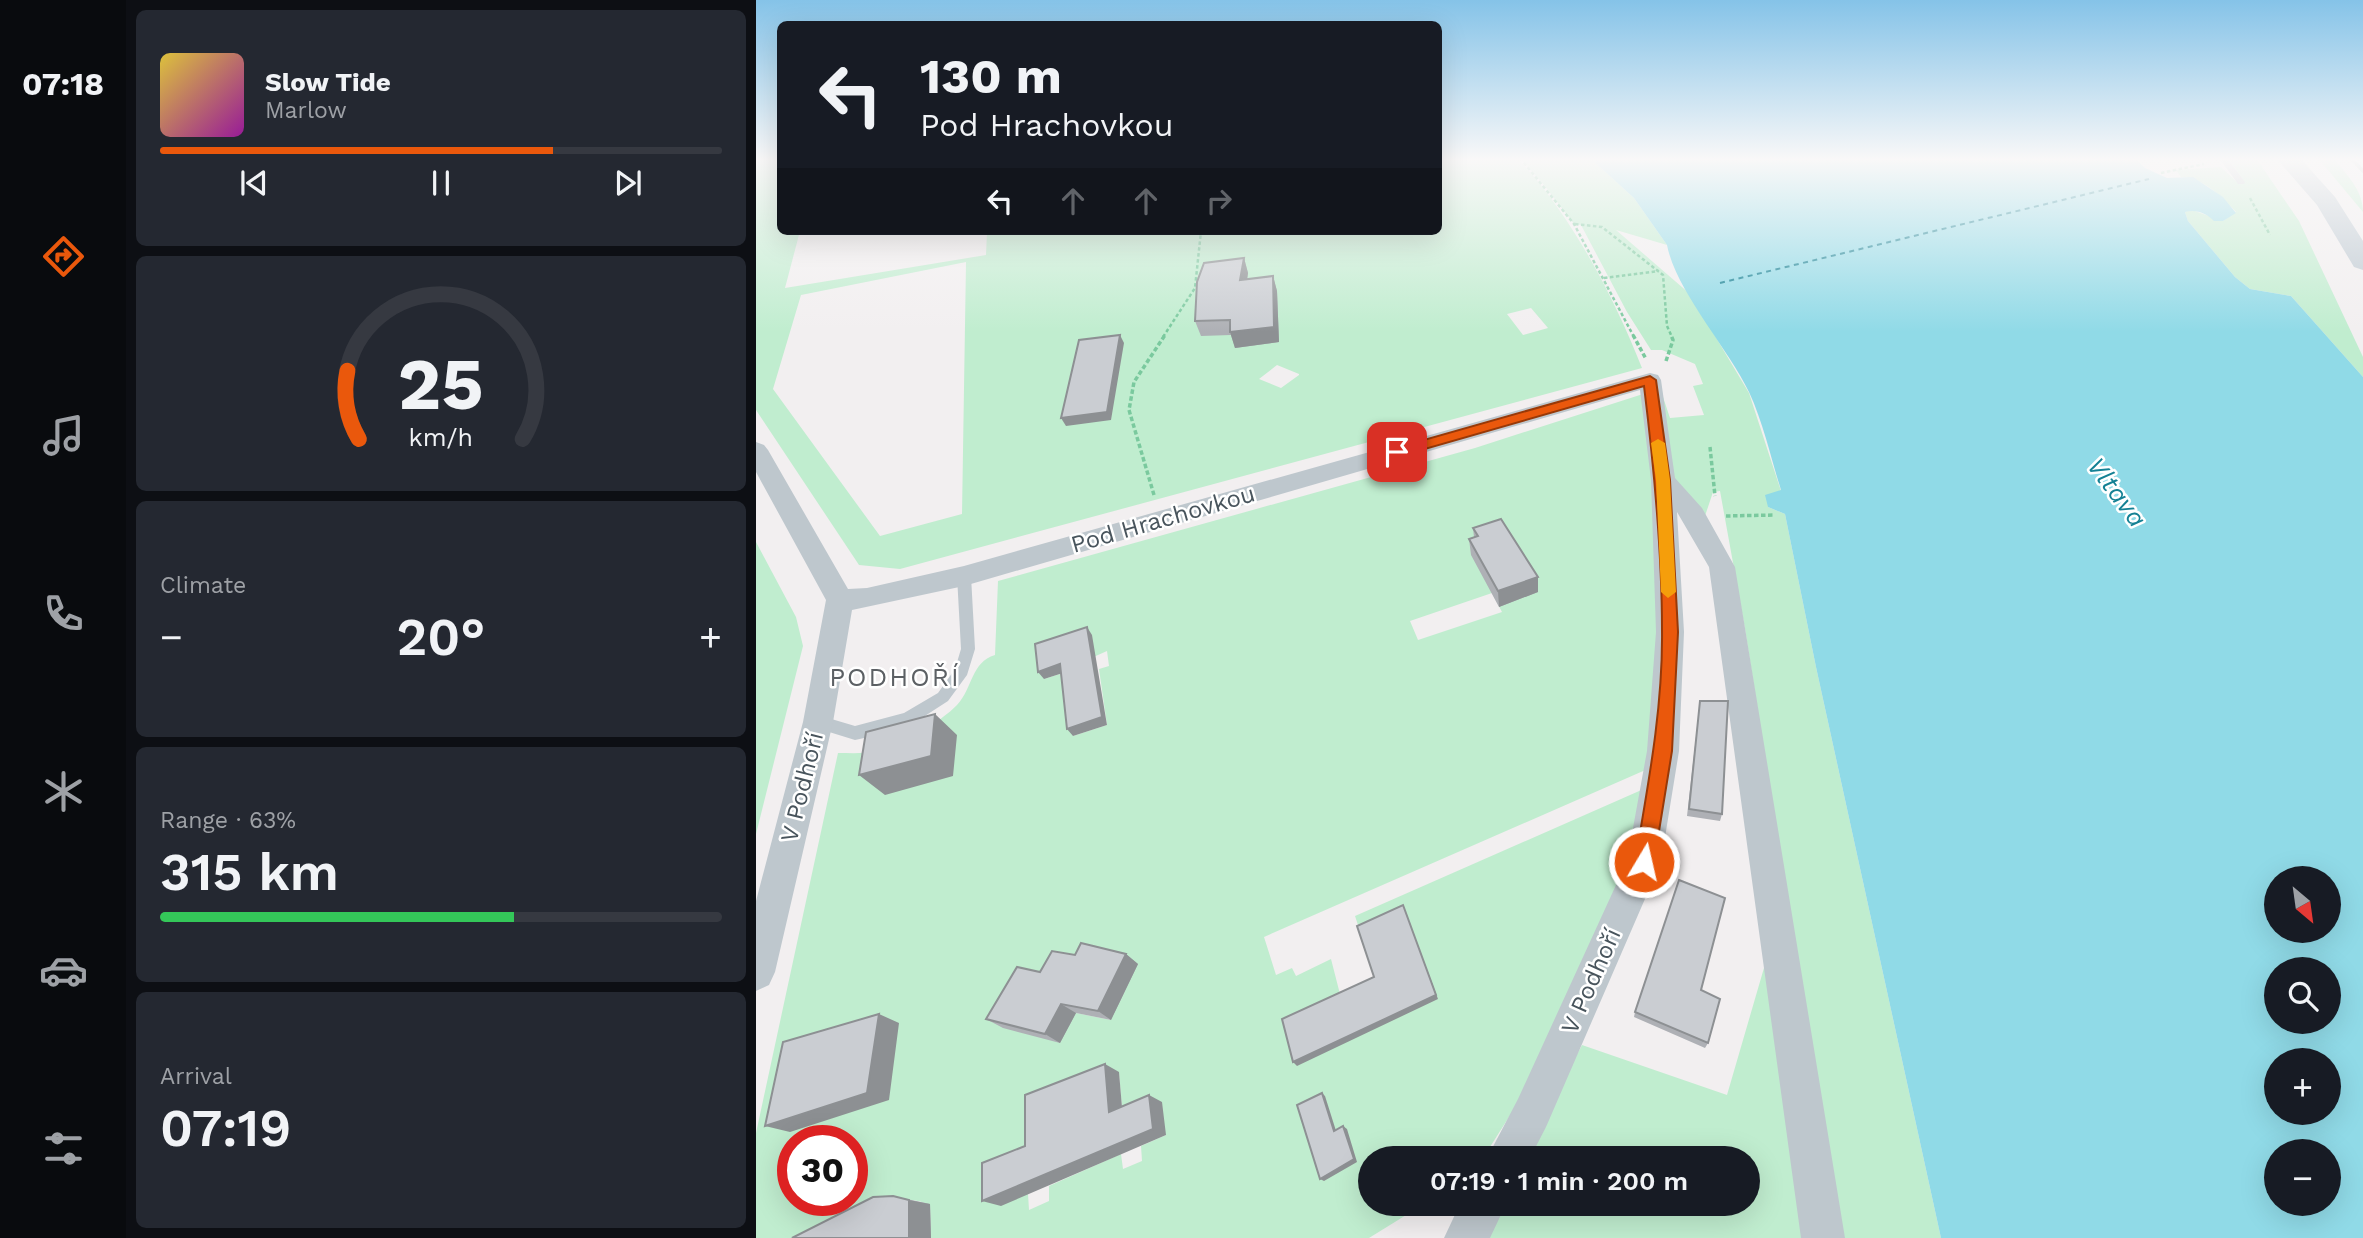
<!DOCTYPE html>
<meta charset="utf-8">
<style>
:root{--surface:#171b24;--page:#242831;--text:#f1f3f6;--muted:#9ea1a6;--line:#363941;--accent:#ea580c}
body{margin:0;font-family:"Work Sans",sans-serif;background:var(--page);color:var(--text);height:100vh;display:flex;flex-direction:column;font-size:26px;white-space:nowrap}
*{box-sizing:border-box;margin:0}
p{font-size:23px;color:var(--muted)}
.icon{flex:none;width:38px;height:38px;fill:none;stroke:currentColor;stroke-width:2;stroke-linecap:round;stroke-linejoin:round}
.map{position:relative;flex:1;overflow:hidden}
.panel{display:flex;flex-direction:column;gap:10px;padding:10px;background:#0d0f14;width:630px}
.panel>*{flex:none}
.banner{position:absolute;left:21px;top:21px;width:665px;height:214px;border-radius:10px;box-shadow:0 7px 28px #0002;background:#171b24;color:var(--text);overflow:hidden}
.needle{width:46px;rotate:151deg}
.fabs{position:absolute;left:1508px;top:866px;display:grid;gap:14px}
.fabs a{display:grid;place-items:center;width:77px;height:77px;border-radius:50%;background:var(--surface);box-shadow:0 7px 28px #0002;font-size:35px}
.speed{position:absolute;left:21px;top:1125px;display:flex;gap:14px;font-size:35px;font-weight:700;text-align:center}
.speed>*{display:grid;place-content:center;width:91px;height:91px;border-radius:50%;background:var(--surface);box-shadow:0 7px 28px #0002;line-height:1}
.speed .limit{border:10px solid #d22;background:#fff;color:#111}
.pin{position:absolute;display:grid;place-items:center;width:60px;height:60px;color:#fff;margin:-30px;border-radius:14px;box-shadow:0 4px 10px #0006}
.me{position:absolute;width:77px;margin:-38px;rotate:9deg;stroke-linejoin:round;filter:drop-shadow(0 0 5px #0008)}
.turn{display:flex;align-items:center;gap:24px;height:147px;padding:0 28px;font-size:32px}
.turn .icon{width:91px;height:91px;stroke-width:2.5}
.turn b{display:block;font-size:49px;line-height:60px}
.lanes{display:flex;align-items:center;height:66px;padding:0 28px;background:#0003;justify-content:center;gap:35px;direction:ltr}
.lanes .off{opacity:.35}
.big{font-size:52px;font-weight:600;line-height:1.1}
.panel .card{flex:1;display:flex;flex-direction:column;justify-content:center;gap:10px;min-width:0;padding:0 24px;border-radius:10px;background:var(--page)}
.panel .dial{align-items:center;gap:0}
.dial svg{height:182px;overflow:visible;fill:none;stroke:var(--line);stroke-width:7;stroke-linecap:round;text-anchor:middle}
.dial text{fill:var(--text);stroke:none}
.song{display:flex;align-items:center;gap:21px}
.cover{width:84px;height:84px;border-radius:10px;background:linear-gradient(135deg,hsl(50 70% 55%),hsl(300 70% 35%))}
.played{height:7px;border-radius:4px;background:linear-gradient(90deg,var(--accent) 70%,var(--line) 70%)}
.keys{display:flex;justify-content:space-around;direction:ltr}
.heat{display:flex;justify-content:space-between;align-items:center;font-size:38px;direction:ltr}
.charge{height:10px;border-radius:5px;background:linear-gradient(90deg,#34c759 63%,var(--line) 0)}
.trip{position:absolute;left:602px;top:1146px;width:402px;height:70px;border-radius:35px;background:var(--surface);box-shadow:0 7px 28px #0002;font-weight:600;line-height:70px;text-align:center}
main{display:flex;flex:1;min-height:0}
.tab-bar{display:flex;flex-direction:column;width:126px;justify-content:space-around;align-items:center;background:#090b0e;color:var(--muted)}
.tab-bar .icon{width:49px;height:49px}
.tab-bar .selected{color:var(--accent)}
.tab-bar b{font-size:32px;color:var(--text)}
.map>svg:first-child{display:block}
</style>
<main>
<nav class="tab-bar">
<b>07:18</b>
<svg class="icon selected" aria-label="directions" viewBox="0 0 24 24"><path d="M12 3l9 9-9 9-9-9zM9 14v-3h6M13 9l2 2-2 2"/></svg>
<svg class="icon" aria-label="music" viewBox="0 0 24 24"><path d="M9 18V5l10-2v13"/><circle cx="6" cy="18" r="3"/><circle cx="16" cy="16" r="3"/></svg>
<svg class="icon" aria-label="phone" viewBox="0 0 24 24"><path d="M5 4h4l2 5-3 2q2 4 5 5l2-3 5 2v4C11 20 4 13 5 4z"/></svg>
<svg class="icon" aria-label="climate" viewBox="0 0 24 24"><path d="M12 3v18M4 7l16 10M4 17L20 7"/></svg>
<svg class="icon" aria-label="car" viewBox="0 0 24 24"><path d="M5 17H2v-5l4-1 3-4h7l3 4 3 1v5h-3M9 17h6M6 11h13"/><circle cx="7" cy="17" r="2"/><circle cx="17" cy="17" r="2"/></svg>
<svg class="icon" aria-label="filters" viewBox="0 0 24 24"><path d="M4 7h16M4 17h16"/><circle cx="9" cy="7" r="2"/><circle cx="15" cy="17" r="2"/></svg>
</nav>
<section class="panel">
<div class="card">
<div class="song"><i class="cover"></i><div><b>Slow Tide</b><p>Marlow</p></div></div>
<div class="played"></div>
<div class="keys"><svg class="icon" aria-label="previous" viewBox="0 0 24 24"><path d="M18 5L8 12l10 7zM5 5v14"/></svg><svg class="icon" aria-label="pause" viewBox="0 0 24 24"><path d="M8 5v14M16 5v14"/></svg><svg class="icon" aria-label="next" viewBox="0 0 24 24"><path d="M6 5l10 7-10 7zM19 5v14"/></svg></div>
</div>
<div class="card dial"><svg viewBox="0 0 100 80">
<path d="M14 69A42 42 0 1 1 86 69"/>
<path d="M14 69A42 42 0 0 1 9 39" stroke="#ea580c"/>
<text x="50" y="56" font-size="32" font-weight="700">25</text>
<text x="50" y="72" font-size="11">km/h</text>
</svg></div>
<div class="card"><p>Climate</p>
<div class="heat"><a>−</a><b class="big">20°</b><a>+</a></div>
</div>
<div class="card"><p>Range · 63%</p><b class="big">315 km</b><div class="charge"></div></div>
<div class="card"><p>Arrival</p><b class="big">07:19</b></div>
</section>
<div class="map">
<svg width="1607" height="1238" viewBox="0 0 1607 1238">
<rect width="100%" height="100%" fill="#f2eff0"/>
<!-- green -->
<path fill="#c0edcf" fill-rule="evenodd" d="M0 158H24V231H44L29 288 230 255 231 231H682L683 158H761C815 214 858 297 886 368L144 569 103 565 0 410ZM210 262 206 514 124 536 17 389 45 295ZM775 308 792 328 767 335 751 314ZM521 365 543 374V375L525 388 503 379Z
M764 158H834L878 198 911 245 860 230 934 294 993 393 1025 491 1012 507 1029 514 1060 667 1185 1238H1085L989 629 964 491 957 492 949 516 908 467 905 391 914 418 948 415 937 386 947 384 939 364 906 350H895L871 312 825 225 818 224 788 185Z
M1472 158H1500L1543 221 1607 357V377L1535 296 1494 289 1479 277 1432 221 1429 212 1436 210 1467 221 1480 212C1466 196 1447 178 1425 177L1420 170 1465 167 1481 182 1488 181Z
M1562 158H1577C1591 175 1607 190 1607 212Z
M887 394 896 445 905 609 894 768 508 937 520 975 536 968 540 976 575 959 585 998 682 999 604 931 599 916 890 788 852 929 765 1098 727 1158H614V1204H668L613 1238H175L174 1206C138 1184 101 1233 65 1238 44 1238 21 1238 0 1238V1133L82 753C95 753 108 754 121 751 142 747 186 721 201 705 217 688 215 662 239 655L242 581 719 448ZM736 593 746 612 662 640 654 621ZM351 651 353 666 343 669 351 725 317 736 310 672 288 679ZM276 977 355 1020 320 1013ZM363 1073 367 1119 410 1135 385 1146 386 1161 367 1169 365 1154 293 1186V1201L273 1210 272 1194ZM37 1141H96V1200H37Z
M0 542 40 617 47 646 0 834Z
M1010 961 1050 1238H727L744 1204H992V1158H767L826 1045 971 1095Z"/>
<!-- water -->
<path fill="#90dae7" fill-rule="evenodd" d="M834 158H1379L1389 168 1411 178 1437 177 1467 197 1480 213 1467 221H1458C1450 213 1440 209 1429 212L1432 221 1479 277 1494 289 1535 296 1607 377V1238H1185L1060 667 1029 514 1012 507 1009 495 1025 490C1015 458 1007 422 993 392 972 348 920 291 911 245L878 198ZM1521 878H1573V931H1521ZM1521 970H1573V1022H1521ZM1521 1060H1573V1113H1521ZM1521 1152H1573V1204H1521Z"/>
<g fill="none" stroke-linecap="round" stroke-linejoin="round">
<!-- ferry -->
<path stroke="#148194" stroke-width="2" stroke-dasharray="5 4.5" stroke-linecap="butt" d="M964 283 1393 179"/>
<!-- path-far1 -->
<path stroke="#7ac99e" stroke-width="2.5" stroke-dasharray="3.5 2.5" stroke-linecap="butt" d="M764 158 818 224 878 337
M1405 173 1448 164
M1494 198 1514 235
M819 224 846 227 907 275 911 326 916 337
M848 278 903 271
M407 337 439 288 445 231"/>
<!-- path -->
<path stroke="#7ac99e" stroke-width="3.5" stroke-dasharray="4.5 2.5" stroke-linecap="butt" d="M877 335 890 359
M910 361 917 340 915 335
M954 447 959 496
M398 495 373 410 378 382 409 335
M970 516 1019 515"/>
<!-- service -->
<path fill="#bec7cd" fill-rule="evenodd" d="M1463 158H1471L1489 182 1488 184H1482Z
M208 571 215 576 219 649 211 675 192 701 158 723 131 733 99 740 57 727 54 722 57 717 62 715 99 726 148 713 182 693 199 669 205 649 201 576Z"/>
<!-- minor -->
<path fill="#bec7cd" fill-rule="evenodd" d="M894 373 902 375 905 380 919 478 946 508 979 567 1089 1238H1045L953 567 921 512 928 632 923 751 905 862 790 1127 774 1158H731L762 1099 871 861 891 751 900 632 895 480 884 390 208 586 96 610 77 722 19 972 13 985 0 991V901L47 722 70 600 0 472V442L8 445 12 450 92 589 111 588 208 566Z
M704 1204H750L734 1238H688Z"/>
<!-- secondary -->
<path fill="#bec9d2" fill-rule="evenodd" d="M1520 158H1544L1579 197 1607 241V270L1598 267 1561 205Z"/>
<!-- rail -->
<path stroke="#b2b5b9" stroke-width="3.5" d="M1595 158 1607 171"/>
</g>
<!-- wall -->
<path fill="#aeb0b5" d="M488 258 492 273 491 279 517 276 521 291 523 342 479 348 475 335 445 336 439 321Z
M717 528 782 577V592L743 607 715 555 713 539 718 537Z
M944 701 966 814 964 821 931 816Z
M370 954 382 964 355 1020 320 1013 304 1043 247 1028 230 1019 284 972 319 955Z
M945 990 952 1043 949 1048 878 1017 879 1012Z
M137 1196 174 1204 175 1238H36Z"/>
<!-- shaded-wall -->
<path fill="#8d9093" d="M488 258 492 273 489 295 484 280Z
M517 276 521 291 523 342 479 348 474 332Z
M364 335 368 343 355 420 310 426 305 418Z
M782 577V592L743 607 742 591Z
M331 627 336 635 351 725 317 736 311 729Z
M304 664 310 672 288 679 282 672Z
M179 714 201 735 197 776 129 795 103 775Z
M647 905 682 999 541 1066 537 1062 680 995Z
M370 954 382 964 355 1020 342 1011Z
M305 1004 320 1013 304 1043 289 1034Z
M123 1014 143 1023 133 1100 34 1132 9 1126Z
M349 1064 363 1072 367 1119 353 1112Z
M566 1093 569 1096 581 1134 578 1131Z
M393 1095 406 1102 410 1135 245 1206 226 1201Z
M587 1126 591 1129 601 1162 568 1181 564 1179Z
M153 1200 174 1204 175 1238H153Z"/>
<!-- building -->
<path fill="#cacdd2" stroke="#8d9093" stroke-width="2" d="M488 258 484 280 517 276 518 327 474 332V320L439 321 441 282 448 263Z
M364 335 351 412 305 418 323 340Z
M745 519 782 577 742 591 713 539 722 536 717 528Z
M331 627 346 717 311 729 304 664 282 672 279 644Z
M944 701H972L966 814 933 809Z
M179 714 175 756 103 775 110 732Z
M923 880 969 898 945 990 964 999 952 1043 879 1012Z
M647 905 680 995 537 1062 526 1019 618 977 601 926Z
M325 943 370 954 342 1011 305 1004 289 1034 230 1019 261 967 284 972 296 951 319 955Z
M123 1014 111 1093 9 1126 27 1042Z
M349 1064 353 1112 393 1095 397 1129 226 1201V1163L269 1146V1095Z
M566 1093 578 1131 587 1126 598 1159 564 1179 541 1105Z
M137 1196 153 1200V1238H36L117 1197Z"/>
<!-- sky -->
<linearGradient id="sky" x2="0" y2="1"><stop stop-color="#85c3e8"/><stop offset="0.48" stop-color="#f9f8f8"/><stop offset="1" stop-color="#f9f8f8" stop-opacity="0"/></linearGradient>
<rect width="1607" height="332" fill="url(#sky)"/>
<!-- route -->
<path fill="#ea580c" stroke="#983908" stroke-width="2" d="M894 376 900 380 914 480 922 632 916 751 898 862 895 868 888 871 882 868 879 862C892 785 907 708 906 630 906 548 898 467 888 386L641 457 634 452 636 449Z"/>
<!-- slow -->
<path fill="#f59e0b" d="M902 439 909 443 914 480 920 592 912 598 905 592 900 480 895 443Z"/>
<g text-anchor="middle" stroke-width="5" stroke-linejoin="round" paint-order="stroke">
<!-- street labels -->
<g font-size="24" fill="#48545c" stroke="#fff">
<text transform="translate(407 519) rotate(-16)" y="8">Pod Hrachovkou</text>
<text transform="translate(46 787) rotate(-76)" y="8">V Podhoří</text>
<text transform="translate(835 981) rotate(-66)" y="8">V Podhoří</text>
</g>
<!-- water labels -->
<g font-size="26" font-style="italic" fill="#148194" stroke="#fff">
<text transform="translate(1361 492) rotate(53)" y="9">Vltava</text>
</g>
<!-- neighbourhood labels -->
<g font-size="26" letter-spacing="2" fill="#5c6064" stroke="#fff">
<text x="139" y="686">PODHOŘÍ</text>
</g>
</g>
</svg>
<div class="fabs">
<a><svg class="needle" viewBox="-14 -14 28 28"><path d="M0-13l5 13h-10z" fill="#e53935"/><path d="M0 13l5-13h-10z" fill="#9ea1a6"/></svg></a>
<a><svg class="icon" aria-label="search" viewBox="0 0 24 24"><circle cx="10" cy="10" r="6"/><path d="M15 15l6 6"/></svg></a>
<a>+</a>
<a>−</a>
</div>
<div class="speed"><div class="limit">30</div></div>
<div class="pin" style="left:641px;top:452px;background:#d93025"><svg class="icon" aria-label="arrive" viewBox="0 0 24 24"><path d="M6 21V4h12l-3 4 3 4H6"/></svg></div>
<svg class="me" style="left:888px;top:862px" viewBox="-20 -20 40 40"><circle r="17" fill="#ea580c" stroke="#fff" stroke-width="3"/><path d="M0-11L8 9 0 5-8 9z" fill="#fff"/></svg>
<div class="trip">07:19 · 1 min · 200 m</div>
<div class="banner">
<div class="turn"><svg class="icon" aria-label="left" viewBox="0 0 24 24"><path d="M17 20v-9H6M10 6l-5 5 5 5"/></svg><div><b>130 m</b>Pod Hrachovkou</div></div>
<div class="lanes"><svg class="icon" aria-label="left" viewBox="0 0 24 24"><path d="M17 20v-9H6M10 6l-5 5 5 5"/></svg><svg class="icon off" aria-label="ahead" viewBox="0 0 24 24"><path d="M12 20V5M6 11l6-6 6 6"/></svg><svg class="icon off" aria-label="ahead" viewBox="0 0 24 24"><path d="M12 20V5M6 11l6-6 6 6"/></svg><svg class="icon off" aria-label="right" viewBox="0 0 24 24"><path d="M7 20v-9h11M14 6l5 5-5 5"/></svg></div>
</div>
</div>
</main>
